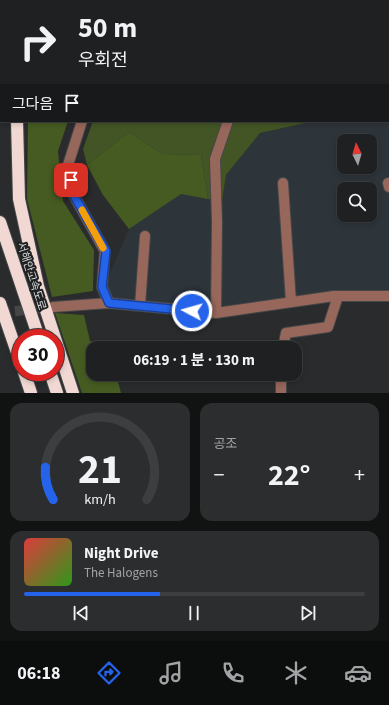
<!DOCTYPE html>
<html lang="ko">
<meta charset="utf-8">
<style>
:root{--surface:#1f2021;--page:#2c2d2e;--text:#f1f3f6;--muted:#a1a3a5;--line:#3c3e3f;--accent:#2563eb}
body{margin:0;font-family:"Source Sans 3","Noto Sans KR",sans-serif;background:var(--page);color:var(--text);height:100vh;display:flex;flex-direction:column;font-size:15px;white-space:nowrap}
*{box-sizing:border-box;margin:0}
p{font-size:13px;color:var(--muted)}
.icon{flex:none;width:22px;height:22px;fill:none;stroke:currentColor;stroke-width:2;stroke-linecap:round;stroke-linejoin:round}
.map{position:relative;height:393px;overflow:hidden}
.drawer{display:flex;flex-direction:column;gap:10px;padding:10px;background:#111212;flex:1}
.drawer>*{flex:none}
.banner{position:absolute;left:0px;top:0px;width:389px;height:122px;box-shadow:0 2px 6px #0003,0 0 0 1px var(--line);background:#1f2021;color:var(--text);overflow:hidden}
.needle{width:26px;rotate:355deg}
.tools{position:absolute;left:337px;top:134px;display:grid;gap:8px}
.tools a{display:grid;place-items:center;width:40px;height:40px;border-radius:8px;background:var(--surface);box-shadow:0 2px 6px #0003,0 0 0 1px var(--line);font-size:20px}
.speed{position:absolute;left:12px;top:329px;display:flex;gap:8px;font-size:20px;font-weight:700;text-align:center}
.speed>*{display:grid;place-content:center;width:52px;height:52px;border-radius:50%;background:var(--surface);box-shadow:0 2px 6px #0003,0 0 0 1px var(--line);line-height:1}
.speed .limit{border:6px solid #d22;background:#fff;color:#111}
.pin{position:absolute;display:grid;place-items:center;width:34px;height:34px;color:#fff;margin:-17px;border-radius:8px;box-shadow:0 2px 6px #0006}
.me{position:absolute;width:44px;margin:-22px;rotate:276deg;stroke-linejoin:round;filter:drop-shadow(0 0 3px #0008)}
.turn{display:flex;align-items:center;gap:14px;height:84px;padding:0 12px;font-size:18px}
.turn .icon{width:52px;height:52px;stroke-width:2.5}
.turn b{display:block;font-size:28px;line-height:34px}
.then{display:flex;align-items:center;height:38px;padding:0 12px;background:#0003;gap:8px;font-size:15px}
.big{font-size:30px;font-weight:700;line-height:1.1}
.drawer .tile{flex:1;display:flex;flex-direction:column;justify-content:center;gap:6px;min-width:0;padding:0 14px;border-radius:12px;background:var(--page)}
.drawer .dial{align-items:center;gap:0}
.dial svg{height:104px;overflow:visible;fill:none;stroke:var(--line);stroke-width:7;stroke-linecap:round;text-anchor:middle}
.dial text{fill:var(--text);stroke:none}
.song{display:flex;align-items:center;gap:12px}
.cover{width:48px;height:48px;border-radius:6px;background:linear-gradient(135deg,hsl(0 70% 55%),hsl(110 70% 35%))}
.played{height:4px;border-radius:2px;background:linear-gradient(90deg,var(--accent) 40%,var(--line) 40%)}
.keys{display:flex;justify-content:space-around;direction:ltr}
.heat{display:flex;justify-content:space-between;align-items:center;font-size:22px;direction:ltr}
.drawer .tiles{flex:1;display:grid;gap:10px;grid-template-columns:1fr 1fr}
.tile:last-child{grid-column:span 2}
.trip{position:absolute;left:86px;top:341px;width:216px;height:40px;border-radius:12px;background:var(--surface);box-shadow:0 2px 6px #0003,0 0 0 1px var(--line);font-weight:700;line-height:40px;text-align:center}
.tab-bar{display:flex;height:64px;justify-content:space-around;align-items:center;background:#0c0d0d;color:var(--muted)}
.tab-bar .icon{width:28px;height:28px}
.tab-bar .selected{color:var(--accent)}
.tab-bar b{font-size:18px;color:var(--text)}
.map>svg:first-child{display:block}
</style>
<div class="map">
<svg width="389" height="393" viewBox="0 0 389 393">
<rect width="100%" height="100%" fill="#292b2c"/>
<!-- built -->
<path fill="#2d343a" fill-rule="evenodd" d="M388 117H389V293L291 297 210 309 111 300 106 282 129 229 181 194 222 201 226 175 260 133 315 121H388ZM344 141H370V167H344ZM344 189H370V215H344Z"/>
<!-- green -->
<path fill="#435525" d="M389 31V117H388V33Z
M93 121H315L260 133 226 175 222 201 208 199 201 155 162 154 129 132 87 165 83 149Z"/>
<!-- forest -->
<path fill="#465b22" d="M184 0H257V1H183Z
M28 121H68L58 151 63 201 94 250 93 291 52 297 27 199Z
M129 132 162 154 201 155 208 199 181 194 129 229 103 195 87 165Z
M55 313 84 315 90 341 108 344 109 348H93V374H116L121 393H82Z"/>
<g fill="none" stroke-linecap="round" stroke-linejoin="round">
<!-- minor-tunnel -->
<path stroke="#444647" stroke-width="10" stroke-dasharray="10 5" stroke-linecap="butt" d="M0 313 51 307"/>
<defs>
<path id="minor" d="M37 0V1
M55 1 56 0
M160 1 161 0
M265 1V0
M82 121 68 165 73 194 105 251 102 287 109 303 216 313 334 296H389
M283 183 291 302
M388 183 389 187
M140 306 145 236
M53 307 109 303
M216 313 217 222 215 159 228 121
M283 348 286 333 328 327 338 296
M281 393V374"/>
<path id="highway" d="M17 121 19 199 38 286 73 393
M0 222 39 338
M0 303 21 364
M24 372 31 393
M50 372 57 393"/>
</defs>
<!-- minor casing -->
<use href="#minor" stroke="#454748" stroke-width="12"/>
<!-- highway casing -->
<use href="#highway" stroke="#454748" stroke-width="14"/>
<!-- minor -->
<use href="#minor" stroke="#98675b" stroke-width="10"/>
<!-- highway -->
<use href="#highway" stroke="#f1d8d2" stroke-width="12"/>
</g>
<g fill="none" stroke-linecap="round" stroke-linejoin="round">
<defs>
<path id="route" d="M71 180 73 194 106 251 102 287 109 303 192 311"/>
</defs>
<!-- route casing -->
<use href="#route" stroke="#184099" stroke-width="10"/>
<!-- route -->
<use href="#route" stroke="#2563eb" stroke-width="7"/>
<!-- slow -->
<path stroke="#f59e0b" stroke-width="7" d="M82 210 103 248"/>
</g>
<g text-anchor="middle" stroke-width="4" stroke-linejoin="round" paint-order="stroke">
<!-- street labels -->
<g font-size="11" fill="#dbdcdd" stroke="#1f2123">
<text transform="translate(32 276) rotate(72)" y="4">서해안고속도로</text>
</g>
</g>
</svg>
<div class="tools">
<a><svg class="needle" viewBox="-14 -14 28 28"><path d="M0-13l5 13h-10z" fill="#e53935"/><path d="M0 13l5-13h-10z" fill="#a1a3a5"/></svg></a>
<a><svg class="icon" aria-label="search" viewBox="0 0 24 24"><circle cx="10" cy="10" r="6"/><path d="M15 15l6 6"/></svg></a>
</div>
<div class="speed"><div class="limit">30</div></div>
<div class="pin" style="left:71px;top:180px;background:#d93025"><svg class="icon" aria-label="arrive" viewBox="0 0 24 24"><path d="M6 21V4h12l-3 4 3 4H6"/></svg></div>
<svg class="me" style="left:192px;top:311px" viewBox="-20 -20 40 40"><circle r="17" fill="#2563eb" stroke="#fff" stroke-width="3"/><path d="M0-11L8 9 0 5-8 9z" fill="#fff"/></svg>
<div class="trip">06:19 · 1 분 · 130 m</div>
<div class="banner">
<div class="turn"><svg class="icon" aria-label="right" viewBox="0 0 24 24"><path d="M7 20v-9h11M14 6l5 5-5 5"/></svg><div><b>50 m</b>우회전</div></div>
<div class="then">그다음<svg class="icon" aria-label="arrive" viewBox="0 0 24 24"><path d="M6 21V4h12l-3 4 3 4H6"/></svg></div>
</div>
</div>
<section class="drawer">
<div class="tiles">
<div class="tile dial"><svg viewBox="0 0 100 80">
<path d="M14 69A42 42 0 1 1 86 69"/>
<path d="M14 69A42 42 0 0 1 8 44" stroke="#2563eb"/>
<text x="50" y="56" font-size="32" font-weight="700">21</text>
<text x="50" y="72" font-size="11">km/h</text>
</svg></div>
<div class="tile"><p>공조</p>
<div class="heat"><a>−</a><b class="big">22°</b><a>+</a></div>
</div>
<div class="tile">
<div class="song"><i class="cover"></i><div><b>Night Drive</b><p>The Halogens</p></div></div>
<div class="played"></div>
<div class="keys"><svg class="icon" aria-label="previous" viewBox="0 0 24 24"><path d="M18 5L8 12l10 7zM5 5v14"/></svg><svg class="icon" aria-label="pause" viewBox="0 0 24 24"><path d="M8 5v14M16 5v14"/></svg><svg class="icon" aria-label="next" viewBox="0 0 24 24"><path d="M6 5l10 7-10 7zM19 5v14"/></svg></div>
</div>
</div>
</section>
<nav class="tab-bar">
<b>06:18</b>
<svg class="icon selected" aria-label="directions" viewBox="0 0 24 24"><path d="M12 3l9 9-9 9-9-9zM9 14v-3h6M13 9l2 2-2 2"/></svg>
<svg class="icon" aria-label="music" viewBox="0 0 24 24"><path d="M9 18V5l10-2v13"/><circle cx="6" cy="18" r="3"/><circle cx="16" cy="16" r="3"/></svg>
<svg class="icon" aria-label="phone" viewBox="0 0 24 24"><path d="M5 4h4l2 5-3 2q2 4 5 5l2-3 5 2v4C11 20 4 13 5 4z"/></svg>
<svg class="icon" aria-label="climate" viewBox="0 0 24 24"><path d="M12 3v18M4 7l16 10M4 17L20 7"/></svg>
<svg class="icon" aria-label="car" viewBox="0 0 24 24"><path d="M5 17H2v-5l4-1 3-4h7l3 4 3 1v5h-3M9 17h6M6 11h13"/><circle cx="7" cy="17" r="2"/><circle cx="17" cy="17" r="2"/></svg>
</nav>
